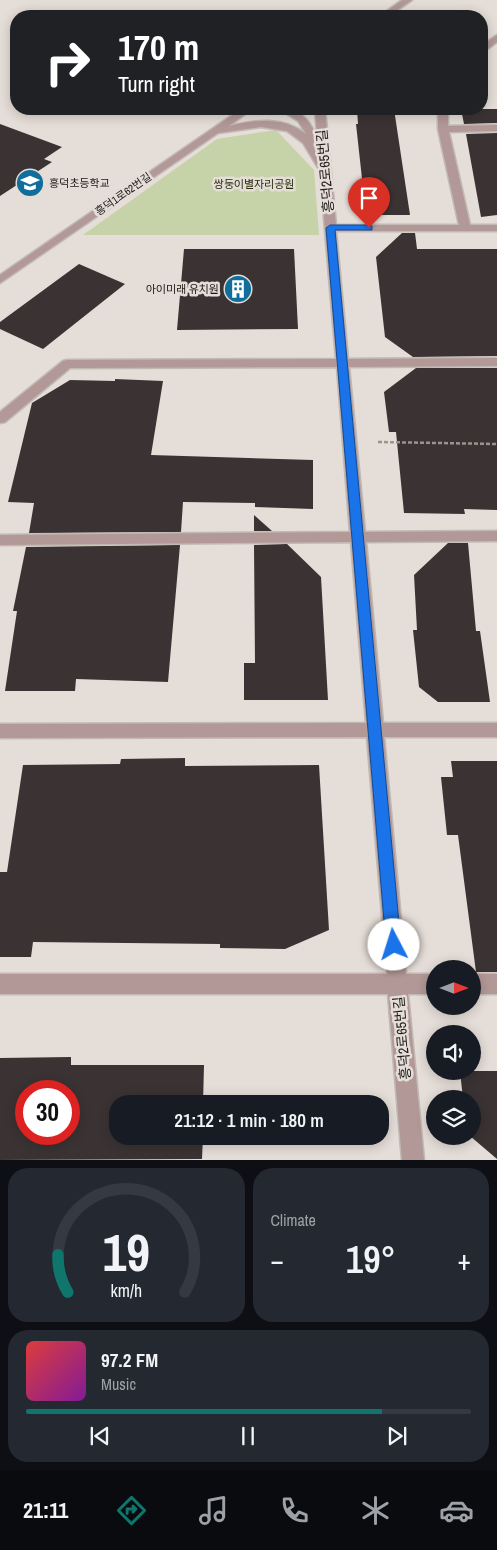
<!DOCTYPE html>
<meta charset="utf-8">
<style>
:root{--surface:#171b24;--page:#242831;--text:#f1f3f6;--muted:#9ea1a6;--line:#363941;--accent:#0f766e}
body{margin:0;font-family:"Archivo Narrow","Noto Sans KR",sans-serif;background:var(--page);color:var(--text);height:100vh;display:flex;flex-direction:column;font-size:19px;white-space:nowrap}
*{box-sizing:border-box;margin:0}
p{font-size:16px;color:var(--muted)}
.icon{flex:none;width:28px;height:28px;fill:none;stroke:currentColor;stroke-width:2;stroke-linecap:round;stroke-linejoin:round}
.map{position:relative;height:1160px;overflow:hidden}
.panel{display:flex;flex-direction:column;gap:8px;padding:8px;background:#0d0f14;flex:1}
.panel>*{flex:none}
.top-card{position:absolute;left:10px;top:10px;width:478px;height:105px;border-radius:20px;box-shadow:0 2px 12px #0003;background:#202124;color:#fff;overflow:hidden}
.needle{width:32px;rotate:90deg}
.buttons{position:absolute;left:426px;top:960px;display:grid;gap:10px}
.buttons a{display:grid;place-items:center;width:55px;height:55px;border-radius:50%;background:var(--surface);box-shadow:0 2px 12px #0003;font-size:25px}
.speed{position:absolute;left:15px;top:1080px;display:flex;gap:10px;font-size:25px;font-weight:700;text-align:center}
.speed>*{display:grid;place-content:center;width:65px;height:65px;border-radius:50%;background:var(--surface);box-shadow:0 2px 12px #0003;line-height:1}
.speed .limit{border:8px solid #d22;background:#fff;color:#111}
.pin{position:absolute;display:grid;place-items:center;width:42px;height:42px;color:#fff;margin:-51px -21px;border-radius:50% 50% 50% 0;rotate:-45deg;box-shadow:0 0 5px #0007}
.pin .icon{rotate:45deg}
.me{position:absolute;width:55px;margin:-28px;rotate:355deg;stroke-linejoin:round;filter:drop-shadow(0 0 4px #0008)}
.turn{display:flex;align-items:center;gap:18px;height:105px;padding:0 25px;font-size:22px}
.turn .icon{width:65px;height:65px;stroke-width:2.5}
.turn b{display:block;font-size:35px;line-height:42px}
.big{font-size:38px;font-weight:600;line-height:1.1}
.panel .tile{flex:1;display:flex;flex-direction:column;justify-content:center;gap:8px;min-width:0;padding:0 18px;border-radius:20px;background:var(--page)}
.panel .dial{align-items:center;gap:0}
.dial svg{height:130px;overflow:visible;fill:none;stroke:var(--line);stroke-width:7;stroke-linecap:round;text-anchor:middle}
.dial text{fill:var(--text);stroke:none}
.song{display:flex;align-items:center;gap:15px}
.cover{width:60px;height:60px;border-radius:8px;background:linear-gradient(135deg,hsl(0 70% 55%),hsl(290 70% 35%))}
.played{height:5px;border-radius:2px;background:linear-gradient(90deg,var(--accent) 80%,var(--line) 80%)}
.keys{display:flex;justify-content:space-around;direction:ltr}
.heat{display:flex;justify-content:space-between;align-items:center;font-size:28px;direction:ltr}
.panel .tiles{flex:1;display:grid;gap:8px;grid-template-columns:1fr 1fr}
.tile:last-child{grid-column:span 2}
.trip{position:absolute;left:109px;top:1095px;width:280px;height:50px;border-radius:20px;background:var(--surface);box-shadow:0 2px 12px #0003;font-weight:600;line-height:50px;text-align:center}
.menu{display:flex;height:80px;justify-content:space-around;align-items:center;background:#090b0e;color:var(--muted)}
.menu .icon{width:35px;height:35px}
.menu .selected{color:var(--accent)}
.menu b{font-size:22px;color:var(--text)}
.map>svg:first-child{display:block}
</style>
<div class="map">
<svg width="497" height="1160" viewBox="0 0 497 1160">
<rect width="100%" height="100%" fill="#e5ddd7"/>
<!-- green -->
<path fill="#c6d3a8" d="M276 130 314 170 319 235H83L217 139Z"/>
<!-- building -->
<path fill="#3b3333" fill-rule="evenodd" d="M357 109H394L410 215H366L356 124H358Z
M461 109H497V123L464 124Z
M0 124 62 147 44 159 52 162 0 196Z
M497 133V215L481 217 466 134Z
M402 233H415L417 249H497V356L413 357 385 337 376 257Z
M184 249H294L298 329 177 330Z
M79 264 125 284 43 349 0 329V322Z
M416 368H497V510L464 509 465 514 404 513 396 432H389L384 392Z
M115 379 163 381 151 455 313 460V509L255 507V503L183 502 181 532 29 533 34 503 8 502 32 403 70 380 115 381Z
M254 515 272 531H254Z
M448 543H468L476 631H480L490 702H438L419 687 413 630H417L414 575Z
M287 544 321 577 328 700H244V663H255L254 545Z
M180 545 168 682 76 679 75 691H5L17 611H13L26 547Z
M185 758V766L319 765 329 930 285 949 220 948V944L33 942 31 957H0V872H7L23 765 120 764 121 759Z
M451 761H497V972H476L458 835H447L441 777H453Z
M71 1057V1065H204L203 1104H118V1136H203L202 1159 0 1160V1058ZM26 1091H69V1134H26Z
M460 1071H497V1159L470 1136H472V1099H463Z"/>
<g fill="none" stroke-linecap="round" stroke-linejoin="round">
<defs>
<path id="street" d="M402 0H412L389 16H380Z
M497 35V42L481 54V46Z
M241 109H252L229 126C255 120 284 116 306 134L298 121 279 109C300 108 309 119 317 137L315 109H325L336 225H459L438 129V109H448V126L497 125V131L449 132 470 225H497V231H336L348 359 497 358V366L349 367 365 532 497 531V541L366 542 383 723H497V737H384L406 974H435V994H408L424 1160H402L388 994H0V974H387L367 737 0 738V724L366 723 351 542 0 545V535L350 532 337 367 70 368 5 422 0 423V412L63 361 67 360 336 359 320 171 303 143 287 131 261 127 218 133 0 283V275Z
M472 974H497V994H472Z"/>
</defs>
<!-- street casing -->
<use href="#street" stroke="#c1bab4" stroke-width="3"/>
<!-- path -->
<path stroke="#9a9490" stroke-width="2.5" stroke-dasharray="4 2" stroke-linecap="butt" d="M378 442 497 444"/>
<!-- street -->
<use href="#street" fill="#b29897" fill-rule="evenodd"/>
</g>
<!-- route -->
<path fill="#1a73e8" stroke="#114b97" d="M369 225 372 226V230H335L401 945 399 950 394 952 389 950 386 945 326 228 330 225Z"/>
<!-- icons -->
<defs>
<symbol id="school-disc" viewBox="-11 -11 22 22"><circle r="9.5" fill="#0f6e9c" stroke="#e5ddd7"/><path d="M0-5L7-2L0 1L-7-2ZM-4 1L0 2.5L4 1V4Q0 6-4 4Z" fill="#fff"/></symbol>
<symbol id="building-disc" viewBox="-11 -11 22 22"><circle r="9.5" fill="#0f6e9c" stroke="#e5ddd7"/><path d="M-4-6H4V6H1V3H-1V6H-4ZM-2.5-4.3h1.7v1.8h-1.7ZM.8-4.3h1.7v1.8H.8ZM-2.5-1h1.7V.8h-1.7ZM.8-1h1.7V.8H.8Z" fill="#fff"/></symbol>
</defs>
<g fill-rule="evenodd">
<use href="#school-disc" x="14" y="167" width="32" height="32"/>
<use href="#building-disc" x="222" y="273" width="32" height="32"/>
</g>
<g text-anchor="middle" stroke-width="5" stroke-linejoin="round" paint-order="stroke">
<!-- far-poi labels -->
<g font-size="11" fill="#1b1817" stroke="#e5ddd7" text-anchor="start">
<text x="49" y="187">흥덕초등학교</text>
<text x="219" y="293" text-anchor="end">아이미래 유치원</text>
</g>
<!-- far-park labels -->
<g font-size="11" fill="#27300a" stroke="#e5ddd7">
<text x="254" y="188">쌍둥이별자리공원</text>
</g>
<!-- far-street labels -->
<g font-size="11" fill="#1b1817" stroke="#e5ddd7">
<text transform="translate(123 194) rotate(-35)" y="4">흥덕1로62번길</text>
</g>
<!-- street labels -->
<g font-size="14" fill="#1b1817" stroke="#e5ddd7">
<text transform="translate(325 171) rotate(-95)" y="5">흥덕2로65번길</text>
<text transform="translate(402 1038) rotate(-95)" y="5">흥덕2로65번길</text>
</g>
</g>
</svg>
<div class="buttons">
<a><svg class="needle" viewBox="-14 -14 28 28"><path d="M0-13l5 13h-10z" fill="#e53935"/><path d="M0 13l5-13h-10z" fill="#9ea1a6"/></svg></a>
<a><svg class="icon" aria-label="sound" viewBox="0 0 24 24"><path d="M4 9h4l5-4v14l-5-4H4zM17 9q2 3 0 6"/></svg></a>
<a><svg class="icon" aria-label="layers" viewBox="0 0 24 24"><path d="M12 4l9 5-9 5-9-5zM3 14l9 5 9-5"/></svg></a>
</div>
<div class="speed"><div class="limit">30</div></div>
<div class="pin" style="left:369px;top:228px;background:#d93025"><svg class="icon" aria-label="arrive" viewBox="0 0 24 24"><path d="M6 21V4h12l-3 4 3 4H6"/></svg></div>
<svg class="me" style="left:394px;top:945px" viewBox="-20 -20 40 40"><circle r="19" fill="#fff"/><path d="M0-13L10 11 0 6-10 11z" fill="#1a73e8"/></svg>
<div class="trip">21:12 · 1 min · 180 m</div>
<div class="top-card">
<div class="turn"><svg class="icon" aria-label="right" viewBox="0 0 24 24"><path d="M7 20v-9h11M14 6l5 5-5 5"/></svg><div><b>170 m</b>Turn right</div></div>
</div>
</div>
<section class="panel">
<div class="tiles">
<div class="tile dial"><svg viewBox="0 0 100 80">
<path d="M14 69A42 42 0 1 1 86 69"/>
<path d="M14 69A42 42 0 0 1 8 46" stroke="#0f766e"/>
<text x="50" y="56" font-size="32" font-weight="700">19</text>
<text x="50" y="72" font-size="11">km/h</text>
</svg></div>
<div class="tile"><p>Climate</p>
<div class="heat"><a>−</a><b class="big">19°</b><a>+</a></div>
</div>
<div class="tile">
<div class="song"><i class="cover"></i><div><b>97.2 FM</b><p>Music</p></div></div>
<div class="played"></div>
<div class="keys"><svg class="icon" aria-label="previous" viewBox="0 0 24 24"><path d="M18 5L8 12l10 7zM5 5v14"/></svg><svg class="icon" aria-label="pause" viewBox="0 0 24 24"><path d="M8 5v14M16 5v14"/></svg><svg class="icon" aria-label="next" viewBox="0 0 24 24"><path d="M6 5l10 7-10 7zM19 5v14"/></svg></div>
</div>
</div>
</section>
<nav class="menu">
<b>21:11</b>
<svg class="icon selected" aria-label="directions" viewBox="0 0 24 24"><path d="M12 3l9 9-9 9-9-9zM9 14v-3h6M13 9l2 2-2 2"/></svg>
<svg class="icon" aria-label="music" viewBox="0 0 24 24"><path d="M9 18V5l10-2v13"/><circle cx="6" cy="18" r="3"/><circle cx="16" cy="16" r="3"/></svg>
<svg class="icon" aria-label="phone" viewBox="0 0 24 24"><path d="M5 4h4l2 5-3 2q2 4 5 5l2-3 5 2v4C11 20 4 13 5 4z"/></svg>
<svg class="icon" aria-label="climate" viewBox="0 0 24 24"><path d="M12 3v18M4 7l16 10M4 17L20 7"/></svg>
<svg class="icon" aria-label="car" viewBox="0 0 24 24"><path d="M5 17H2v-5l4-1 3-4h7l3 4 3 1v5h-3M9 17h6M6 11h13"/><circle cx="7" cy="17" r="2"/><circle cx="17" cy="17" r="2"/></svg>
</nav>
